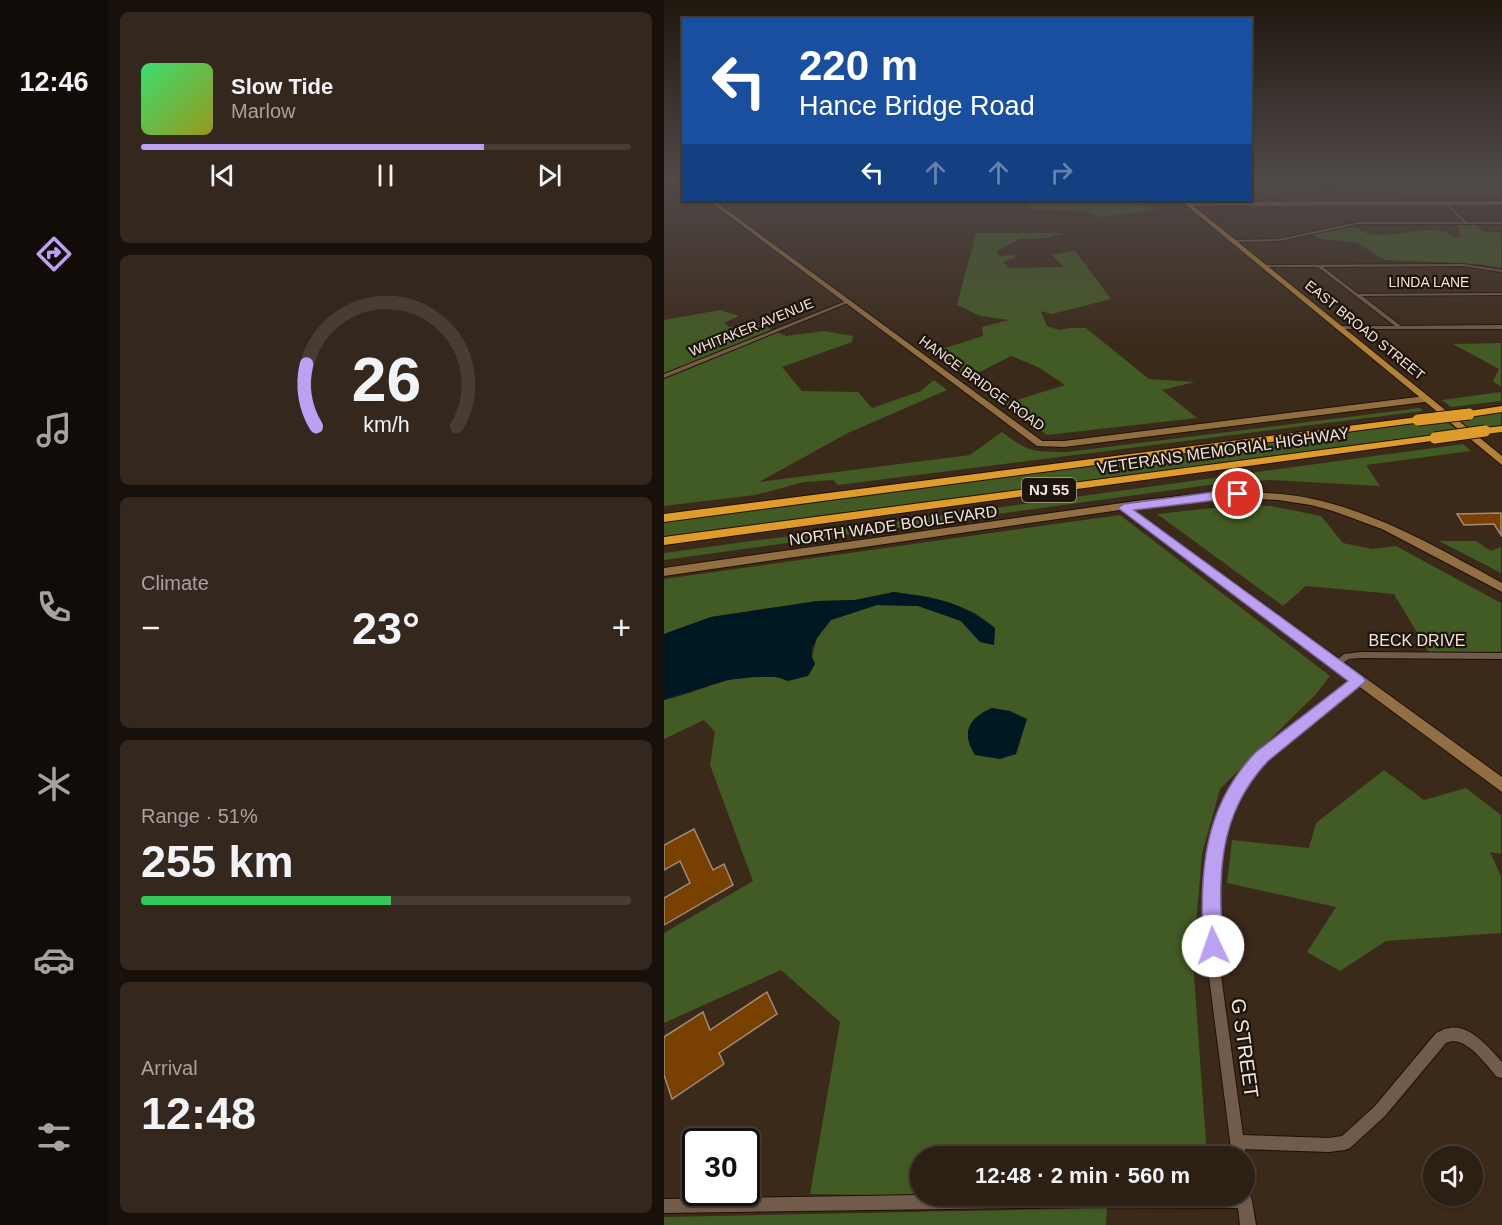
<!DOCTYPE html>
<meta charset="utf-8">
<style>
:root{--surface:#2c1f14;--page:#34271d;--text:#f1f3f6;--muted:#a6a2a0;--line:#483d34;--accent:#bca0f2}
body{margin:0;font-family:Helvetica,sans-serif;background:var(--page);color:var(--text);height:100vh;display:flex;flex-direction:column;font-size:22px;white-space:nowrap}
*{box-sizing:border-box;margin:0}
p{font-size:20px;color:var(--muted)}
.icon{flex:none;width:33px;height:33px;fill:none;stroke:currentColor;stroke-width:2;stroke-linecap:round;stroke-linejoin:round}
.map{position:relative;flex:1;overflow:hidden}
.drawer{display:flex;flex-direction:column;gap:12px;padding:12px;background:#18110b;width:556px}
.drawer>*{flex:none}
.guide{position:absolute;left:18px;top:18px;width:570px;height:183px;border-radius:0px;box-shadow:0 2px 4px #0004,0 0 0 2px var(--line);background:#1a4fa0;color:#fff;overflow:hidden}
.tools{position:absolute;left:759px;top:1146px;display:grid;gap:12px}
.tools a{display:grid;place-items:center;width:60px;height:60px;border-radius:50%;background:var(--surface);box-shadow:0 2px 4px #0004,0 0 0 2px var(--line);font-size:30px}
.speed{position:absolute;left:18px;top:1128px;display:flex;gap:12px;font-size:30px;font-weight:700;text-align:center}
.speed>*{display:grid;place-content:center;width:78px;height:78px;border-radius:50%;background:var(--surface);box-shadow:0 2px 4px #0004,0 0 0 2px var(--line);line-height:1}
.speed .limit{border:3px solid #111;border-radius:9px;background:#fff;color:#111}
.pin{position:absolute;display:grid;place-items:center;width:51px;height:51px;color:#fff;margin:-26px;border:3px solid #fff;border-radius:50%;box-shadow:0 2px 6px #0007}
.me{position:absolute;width:66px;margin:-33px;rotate:357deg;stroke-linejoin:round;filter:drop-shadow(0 0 4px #0008)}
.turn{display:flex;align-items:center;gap:21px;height:126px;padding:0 18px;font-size:27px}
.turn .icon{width:78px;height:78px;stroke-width:2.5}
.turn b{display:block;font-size:42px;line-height:51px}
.lanes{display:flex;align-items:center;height:57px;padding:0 18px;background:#0003;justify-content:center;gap:30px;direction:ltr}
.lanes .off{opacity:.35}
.big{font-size:45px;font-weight:700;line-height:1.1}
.drawer .widget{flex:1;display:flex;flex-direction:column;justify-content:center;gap:9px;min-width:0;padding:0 21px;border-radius:9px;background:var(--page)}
.drawer .dial{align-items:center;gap:0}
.dial svg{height:156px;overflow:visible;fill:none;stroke:var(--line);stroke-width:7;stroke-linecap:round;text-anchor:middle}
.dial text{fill:var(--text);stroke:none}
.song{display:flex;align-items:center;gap:18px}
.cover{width:72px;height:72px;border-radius:9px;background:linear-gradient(135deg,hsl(140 70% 55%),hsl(60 70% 35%))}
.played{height:6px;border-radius:3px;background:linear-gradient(90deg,var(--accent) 70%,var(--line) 70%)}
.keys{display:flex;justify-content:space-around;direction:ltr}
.heat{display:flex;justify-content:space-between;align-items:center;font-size:33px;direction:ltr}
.charge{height:9px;border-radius:4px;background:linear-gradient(90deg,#34c759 51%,var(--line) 0)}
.trip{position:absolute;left:246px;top:1146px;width:345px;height:60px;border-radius:30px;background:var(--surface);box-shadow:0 2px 4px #0004,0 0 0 2px var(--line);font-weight:700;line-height:60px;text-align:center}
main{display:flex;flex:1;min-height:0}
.tab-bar{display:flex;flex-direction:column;width:108px;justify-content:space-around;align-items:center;background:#120c08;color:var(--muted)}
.tab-bar .icon{width:42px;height:42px}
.tab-bar .active{color:var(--accent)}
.tab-bar b{font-size:27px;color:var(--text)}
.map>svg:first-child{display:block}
</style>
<main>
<nav class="tab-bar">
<b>12:46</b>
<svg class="icon active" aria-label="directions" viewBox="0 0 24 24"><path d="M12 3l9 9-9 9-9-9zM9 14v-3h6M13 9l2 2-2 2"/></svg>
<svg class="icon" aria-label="music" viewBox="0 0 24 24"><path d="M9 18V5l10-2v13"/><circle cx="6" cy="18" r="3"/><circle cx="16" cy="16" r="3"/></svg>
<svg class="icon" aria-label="phone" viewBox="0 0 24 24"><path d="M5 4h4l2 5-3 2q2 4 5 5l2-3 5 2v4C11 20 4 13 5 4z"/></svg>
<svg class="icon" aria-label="climate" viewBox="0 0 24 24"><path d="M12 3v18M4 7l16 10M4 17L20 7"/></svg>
<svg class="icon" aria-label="car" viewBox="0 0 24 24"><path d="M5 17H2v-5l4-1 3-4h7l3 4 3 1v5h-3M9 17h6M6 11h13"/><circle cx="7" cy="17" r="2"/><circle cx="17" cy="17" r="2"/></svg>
<svg class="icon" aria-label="filters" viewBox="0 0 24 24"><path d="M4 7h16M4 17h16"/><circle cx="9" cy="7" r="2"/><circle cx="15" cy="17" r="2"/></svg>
</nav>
<section class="drawer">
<div class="widget">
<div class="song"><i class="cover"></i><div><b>Slow Tide</b><p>Marlow</p></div></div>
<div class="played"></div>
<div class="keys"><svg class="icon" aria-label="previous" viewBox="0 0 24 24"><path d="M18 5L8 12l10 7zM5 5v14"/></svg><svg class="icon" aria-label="pause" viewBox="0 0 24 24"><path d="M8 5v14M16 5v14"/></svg><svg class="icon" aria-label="next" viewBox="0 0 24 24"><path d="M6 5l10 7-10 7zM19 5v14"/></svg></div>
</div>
<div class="widget dial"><svg viewBox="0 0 100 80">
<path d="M14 69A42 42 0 1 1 86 69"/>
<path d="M14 69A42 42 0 0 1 9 37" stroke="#bca0f2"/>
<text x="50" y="56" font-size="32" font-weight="700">26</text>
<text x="50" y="72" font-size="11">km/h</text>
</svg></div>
<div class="widget"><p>Climate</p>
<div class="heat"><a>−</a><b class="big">23°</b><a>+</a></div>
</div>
<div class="widget"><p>Range · 51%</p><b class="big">255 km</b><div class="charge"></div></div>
<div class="widget"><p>Arrival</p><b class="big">12:48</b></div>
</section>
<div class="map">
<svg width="838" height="1225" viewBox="0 0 838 1225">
<rect width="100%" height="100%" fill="#3b291a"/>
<!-- green -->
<path fill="#425a23" d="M587 180H837V194L743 195 740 193 674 192 670 182H654L657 190H617L615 193 598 194Z
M362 200 490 201 471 205 489 207 492 210 436 217 421 211 369 210Z
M793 223H809L819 232H837V268L815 264 721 260 692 242 656 239 646 233 689 224C710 251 764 216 791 237H797Z
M312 233H402L382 238 355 239 333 251 335 256 350 255 351 258 339 262 344 268 399 267 388 255 411 251 447 299 388 314 377 311 383 326 395 330 407 328H422L485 379 531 382 498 390 533 418 383 435 340 404 401 385 374 367 347 356 304 378 268 352 319 336 318 327 345 320 316 316 293 305Z
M56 310 75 316 60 323 65 327 98 325 122 336 160 331 189 336 188 342 118 367 138 391 194 392 208 408 257 391 270 380 283 390 184 433 95 482 306 455 338 432C364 452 369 452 403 452L756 408 759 411 174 485 169 480 140 482 91 495 0 506V320Z
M837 343V387L829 381 835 369 789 344Z
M837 392V401L787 407 778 400Z
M837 411V427L806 430 791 419Z
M780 420 795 431 0 537V522Z
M799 444 807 451 702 465 716 486 606 480 545 485 0 560V553Z
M577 505 607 506 657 516 679 543 708 549 732 546 837 603V655L767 656 730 594 642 586 619 606 493 514Z
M456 515 666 676 652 694 556 789 538 854 529 961 543 1156H256L258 1196 146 1194 176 1022 117 970 0 1023V933L89 881 46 765 51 732 40 720 0 739V700C41 692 82 664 124 681L148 657 153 638 167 620 213 605 254 606 297 621 316 642 330 644 331 628 311 613 285 602 230 592 191 600 154 601 47 617 0 634V579Z
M775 541H812L827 551 837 547V573Z
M720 770 760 800 802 788 837 815V854L826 852 837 876V933L722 941 676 971 643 952 672 907 563 883 568 840 645 848 652 823Z
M443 1208 442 1225H0V1217Z"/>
<!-- water -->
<path fill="#001822" d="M230 592C271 597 298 602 331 628L330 645 316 642 297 621 254 606 213 605 167 620 153 638 148 648V657L151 664 144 676 124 681 114 677H91L63 680 0 700V634L47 617 154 601 191 600Z
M328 708 346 711 363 719 352 754 336 759 311 755C297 733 304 718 328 708Z"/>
<!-- building -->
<path fill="#784001" stroke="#a18a79" stroke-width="1.5" d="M837 513V535L830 524 800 525 793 514Z
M30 829 49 870 60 864 69 885 0 925V898L26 883 16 861 0 870V845Z
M103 992 113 1014 55 1053 60 1064 8 1099 0 1075V1037L39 1012 46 1030Z"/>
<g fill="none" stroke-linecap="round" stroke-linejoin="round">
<defs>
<path id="street" d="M780 202H782L803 222H838V224H695L615 241 569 242 567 241 569 240 615 239 695 222H799L780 204Z
M799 264 838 270V272L799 266 659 267 694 294 838 293V295L698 296 737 326 838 325V329H672V327L674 326H731L654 267H600L598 266 600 265Z
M182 301 186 302 0 378V374Z
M696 652 838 653V659L696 658 685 659 672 667 669 666 668 664 680 654Z
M694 677 697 678 699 680 697 682 616 746 590 772 569 805 554 855 552 897 555 961 579 1135 665 1138 678 1136 711 1106 772 1033C777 1031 781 1028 786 1028 806 1024 826 1049 838 1062V1078L833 1077C821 1064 801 1034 782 1043L721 1116 686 1148 681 1150 665 1152 581 1149 582 1156 580 1160V1156H568L543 961 540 897 544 855 559 804 582 766 610 740 691 678Z
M580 1189 585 1191 588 1201 592 1225H576L574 1208 423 1207 0 1213V1199L256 1195 580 1196Z"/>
<path id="secondary" d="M44 200H49L378 441H400L761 396 765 399 761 402 400 447 373 446Z
M838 201V205L524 206 521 204 524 202Z
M581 492C604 493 627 494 649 499 717 514 778 550 838 583V592L718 529 669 511 647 505 614 500 581 498 513 502 467 508 838 777V792L456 510 0 576V568L479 500 547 493Z"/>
<path id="primary" d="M516 200H522L838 456V465Z"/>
<path id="highway" d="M838 406V412L805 417 800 414 805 411Z
M754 417 760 420 758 422 0 522V514Z
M838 426V432L821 434 815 431 821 428Z
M771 435 775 436V440L0 545V537Z"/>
</defs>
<!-- street casing -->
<use href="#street" stroke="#221104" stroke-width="2"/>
<!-- secondary casing -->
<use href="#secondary" stroke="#221104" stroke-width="2"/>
<!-- primary casing -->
<use href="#primary" stroke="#221104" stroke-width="2"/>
<!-- highway casing -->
<use href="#highway" stroke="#221104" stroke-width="2"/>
<!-- street -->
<use href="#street" fill="#715c4c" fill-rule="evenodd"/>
<!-- secondary -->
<use href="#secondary" fill="#926f42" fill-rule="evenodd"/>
<!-- primary -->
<use href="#primary" fill="#b38238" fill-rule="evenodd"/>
<!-- highway -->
<use href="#highway" fill="#df9c2b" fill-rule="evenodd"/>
<defs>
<path id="highway-bridge" d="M754 420 805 414
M771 438 821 431"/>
</defs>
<!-- highway-bridge casing -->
<use href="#highway-bridge" stroke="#221104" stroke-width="13" stroke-linecap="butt"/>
<!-- highway-bridge -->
<use href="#highway-bridge" stroke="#df9c2b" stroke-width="11"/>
</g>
<!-- sky -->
<linearGradient id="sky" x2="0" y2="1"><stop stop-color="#20170e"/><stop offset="0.51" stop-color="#4f4949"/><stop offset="1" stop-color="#4f4949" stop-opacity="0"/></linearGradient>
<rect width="838" height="352" fill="url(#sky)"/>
<!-- route -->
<path fill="#bca0f2" stroke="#7a689d" stroke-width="1.5" d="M574 491 580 494 578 497 470 510 699 677 702 681 604 761C553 815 554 877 559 946L556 953 549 956 542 953 539 946C536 873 538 808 592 752L684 681 454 508 460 504 550 492Z"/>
<g text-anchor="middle" stroke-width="4.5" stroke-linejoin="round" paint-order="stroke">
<!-- far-street labels -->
<g font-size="14" fill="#f3e6dc" stroke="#1c140d">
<text x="765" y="287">LINDA LANE</text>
<text transform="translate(87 327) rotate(-22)" y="5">WHITAKER AVENUE</text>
<text transform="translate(701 330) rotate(39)" y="5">EAST BROAD STREET</text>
<text transform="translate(318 383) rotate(36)" y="5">HANCE BRIDGE ROAD</text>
</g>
<!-- shield labels -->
<rect fill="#1c140d" stroke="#b2a79e" stroke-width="1.5" x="358" y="478" width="54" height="24" rx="4.5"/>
<g font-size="15" font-weight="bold" fill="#f3e6dc">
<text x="385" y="495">NJ 55</text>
</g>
<!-- street labels -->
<g font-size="16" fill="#f3e6dc" stroke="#1c140d">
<text transform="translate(559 450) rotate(-8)" y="6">VETERANS MEMORIAL HIGHWAY</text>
<text transform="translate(229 525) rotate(-8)" y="6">NORTH WADE BOULEVARD</text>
<text x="753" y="646">BECK DRIVE</text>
</g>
<!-- near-street labels -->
<g font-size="20" fill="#f3e6dc" stroke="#1c140d">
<text transform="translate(581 1048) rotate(82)" y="7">G STREET</text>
</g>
</g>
</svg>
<div class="tools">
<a><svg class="icon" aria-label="sound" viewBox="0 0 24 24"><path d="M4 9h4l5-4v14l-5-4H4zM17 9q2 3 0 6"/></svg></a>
</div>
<div class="speed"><div class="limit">30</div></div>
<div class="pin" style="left:574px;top:494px;background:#d93025"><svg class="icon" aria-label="arrive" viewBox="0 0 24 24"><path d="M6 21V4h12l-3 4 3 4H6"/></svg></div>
<svg class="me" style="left:549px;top:946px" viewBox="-20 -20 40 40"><circle r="19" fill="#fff"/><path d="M0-13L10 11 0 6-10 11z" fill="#bca0f2"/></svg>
<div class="trip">12:48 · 2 min · 560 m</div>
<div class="guide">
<div class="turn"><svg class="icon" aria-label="left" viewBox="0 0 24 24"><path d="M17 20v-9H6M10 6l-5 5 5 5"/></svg><div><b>220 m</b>Hance Bridge Road</div></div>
<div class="lanes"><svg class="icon" aria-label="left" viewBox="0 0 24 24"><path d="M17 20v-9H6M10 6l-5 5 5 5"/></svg><svg class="icon off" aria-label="ahead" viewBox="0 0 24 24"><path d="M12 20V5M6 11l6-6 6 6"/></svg><svg class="icon off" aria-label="ahead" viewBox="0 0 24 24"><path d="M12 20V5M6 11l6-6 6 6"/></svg><svg class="icon off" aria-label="right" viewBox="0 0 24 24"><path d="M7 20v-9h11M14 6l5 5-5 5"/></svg></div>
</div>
</div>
</main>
